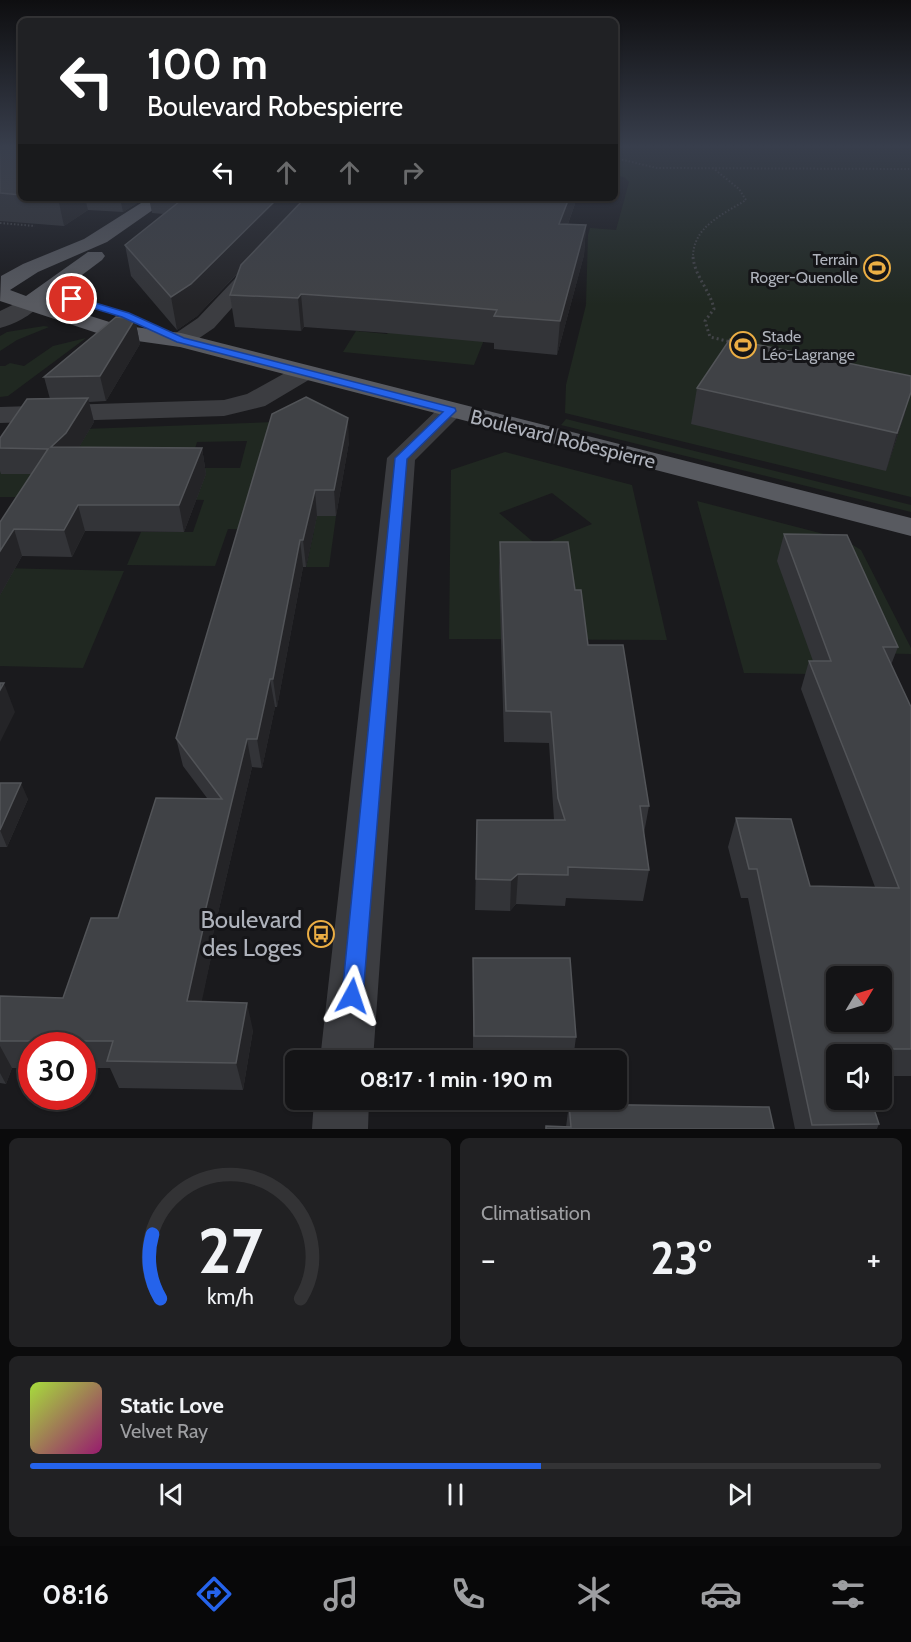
<!DOCTYPE html>
<html lang="fr">
<meta charset="utf-8">
<style>
:root{--surface:#141416;--page:#212123;--text:#f1f3f6;--muted:#9d9ea1;--line:#333335;--accent:#2563eb}
body{margin:0;font-family:Cabin,sans-serif;background:var(--page);color:var(--text);height:100vh;display:flex;flex-direction:column;font-size:22px;white-space:nowrap}
*{box-sizing:border-box;margin:0}
p{font-size:20px;color:var(--muted)}
.icon{flex:none;width:33px;height:33px;fill:none;stroke:currentColor;stroke-width:2;stroke-linecap:round;stroke-linejoin:round}
.map{position:relative;height:1129px;overflow:hidden}
.side{display:flex;flex-direction:column;gap:9px;padding:9px;background:#0b0b0c;flex:1}
.side>*{flex:none}
.top-card{position:absolute;left:18px;top:18px;width:600px;height:183px;border-radius:9px;box-shadow:0 2px 4px #0004,0 0 0 2px var(--line);background:#202124;color:#fff;overflow:hidden}
.needle{width:39px;rotate:52deg}
.tools{position:absolute;left:826px;top:966px;display:grid;gap:12px}
.tools a{display:grid;place-items:center;width:66px;height:66px;border-radius:9px;background:var(--surface);box-shadow:0 2px 4px #0004,0 0 0 2px var(--line);font-size:30px}
.speed{position:absolute;left:18px;top:1032px;display:flex;gap:12px;font-size:30px;font-weight:700;text-align:center}
.speed>*{display:grid;place-content:center;width:78px;height:78px;border-radius:50%;background:var(--surface);box-shadow:0 2px 4px #0004,0 0 0 2px var(--line);line-height:1}
.speed .limit{border:9px solid #d22;background:#fff;color:#111}
.pin{position:absolute;display:grid;place-items:center;width:51px;height:51px;color:#fff;margin:-26px;border:3px solid #fff;border-radius:50%;box-shadow:0 2px 6px #0007}
.me{position:absolute;width:66px;margin:-33px;rotate:5deg;stroke-linejoin:round;filter:drop-shadow(0 0 4px #0008)}
.turn{display:flex;align-items:center;gap:21px;height:126px;padding:0 30px;font-size:27px}
.turn .icon{width:78px;height:78px;stroke-width:2.5}
.turn b{display:block;font-size:42px;line-height:51px}
.lanes{display:flex;align-items:center;height:57px;padding:0 30px;background:#0003;justify-content:center;gap:30px;direction:ltr}
.lanes .off{opacity:.35}
.big{font-size:45px;font-weight:700;line-height:1.1}
.side .tile{flex:1;display:flex;flex-direction:column;justify-content:center;gap:9px;min-width:0;padding:0 21px;border-radius:9px;background:var(--page)}
.side .dial{align-items:center;gap:0}
.dial svg{height:156px;overflow:visible;fill:none;stroke:var(--line);stroke-width:7;stroke-linecap:round;text-anchor:middle}
.dial text{fill:var(--text);stroke:none}
.song{display:flex;align-items:center;gap:18px}
.cover{width:72px;height:72px;border-radius:9px;background:linear-gradient(135deg,hsl(80 70% 55%),hsl(320 70% 35%))}
.played{height:6px;border-radius:3px;background:linear-gradient(90deg,var(--accent) 60%,var(--line) 60%)}
.keys{display:flex;justify-content:space-around;direction:ltr}
.heat{display:flex;justify-content:space-between;align-items:center;font-size:33px;direction:ltr}
.side .tiles{flex:1;display:grid;gap:9px;grid-template-columns:1fr 1fr}
.tile:last-child{grid-column:span 2}
.trip{position:absolute;left:285px;top:1050px;width:342px;height:60px;border-radius:9px;background:var(--surface);box-shadow:0 2px 4px #0004,0 0 0 2px var(--line);font-weight:700;line-height:60px;text-align:center}
.tabs{display:flex;height:96px;justify-content:space-around;align-items:center;background:#080809;color:var(--muted)}
.tabs .icon{width:42px;height:42px}
.tabs .selected{color:var(--accent)}
.tabs b{font-size:27px;color:var(--text)}
.map>svg:first-child{display:block}
</style>
<div class="map">
<svg width="911" height="1129" viewBox="0 0 911 1129">
<rect width="100%" height="100%" fill="#1a1a1d"/>
<!-- green -->
<path fill="#202821" fill-rule="evenodd" d="M615 147H911V497L565 413 566 385 586 305 588 235 590 228 616 230 629 182 624 177 615 176Z
M501 297 474 365 343 352 356 331 387 334 397 316Z
M44 326 49 327 17 340 0 351V336L7 332Z
M86 338 8 396 0 397V366H5L10 363 24 366 53 346Z
M566 419 911 505V512L561 425Z
M273 422 282 516H336L329 567H306L314 531 228 529 215 566 127 565 141 532H193L204 500 127 497H0V453L29 431ZM247 441 240 468H189L197 442Z
M505 452 632 485 667 640 449 639 451 470ZM552 493 592 524 538 546 499 513Z
M697 501 843 539 861 550 911 648V654L863 653 872 675 744 673Z
M0 568 124 571 83 668 0 666Z"/>
<g fill="none" stroke-linecap="round" stroke-linejoin="round">
<!-- path-far1 -->
<path stroke="#424448" stroke-width="2" stroke-dasharray="1.5 2" stroke-linecap="butt" d="M615 158 657 168 911 169
M0 223 35 226
M693 259C692 227 722 215 746 200L739 189 713 168"/>
<!-- path -->
<path stroke="#424448" stroke-width="3" stroke-dasharray="2 3" stroke-linecap="butt" d="M693 257C695 277 710 290 714 309L705 321 710 337 731 342"/>
<!-- minor -->
<path fill="#3c3d41" fill-rule="evenodd" d="M311 198H330L214 328 189 345 181 347 173 345 169 340 173 335 198 318Z
M451 403 460 405 464 411 415 460 373 1060H320L387 458 442 405Z
M314 1100H369L368 1129H312Z"/>
<!-- tertiary -->
<path fill="#3c3d41" fill-rule="evenodd" d="M29 297 37 299 40 304C33 315 13 325 0 328V311Z
M303 365 312 368 316 373 312 378 265 406 224 416 0 423V407L224 400 247 394 294 368Z"/>
<!-- primary -->
<path fill="#585a60" fill-rule="evenodd" d="M149 198H170L107 242 38 272 10 290 26 296 88 252H102L105 256 102 260 46 302 119 325 181 333 911 518V536L180 347 109 337 0 301 1 276 23 264 84 239Z"/>
</g>
<!-- wall -->
<path fill="#333438" d="M0 147H21V198H145L123 212 88 210 64 226 0 221Z
M149 198H577L568 224 586 225 584 255 557 355 494 349V343L387 333 304 327 301 331 235 327 230 295 239 272 197 316 177 330 131 276 125 245 164 214 152 213Z
M135 319 140 344 106 401 89 402 94 422 79 447 202 448 206 474 184 532 85 531 72 557 22 556 0 595V522L32 474H1L0 471V438L50 399 44 377Z
M697 388 905 413 886 471 691 424Z
M272 414 349 442 336 516H317L306 567H303L277 707H275L262 768 252 767 211 943 213 948 201 1002 253 1030 243 1090 119 1088 110 1068H82V1046H32V1068H12L6 1084 0 1083V996L63 998 118 918 207 798 183 766 176 738Z
M784 534 898 647 891 665 911 707V1076H882V1054H837L879 1124 877 1129H795L748 898H741L728 847 736 818 810 886 875 887 801 689 809 661H813L777 561Z
M500 542 575 590 588 645 649 806 644 833 649 870 643 901 566 898 565 906 516 904 510 911 475 910 477 820H554L549 743 504 742 499 571Z
M0 783 28 799 7 847H0Z
M473 958 576 1037 573 1060H473Z
M569 1104 774 1129H545L546 1126 566 1127Z"/>
<!-- shaded-wall -->
<path fill="#242427" d="M58 198H85L88 210 64 226Z
M120 198H145L123 212Z
M278 198H308L197 316 177 330 171 297Z
M569 198H577L557 254 559 224Z
M586 225 584 255 557 355 560 321Z
M301 294 304 327 301 331 298 298Z
M135 319 140 344 106 401 100 376Z
M911 393 905 413 886 471 897 433Z
M88 398 94 422 72 459 51 447Z
M348 418 349 442 336 516 334 490Z
M202 448 206 474 184 532 179 505Z
M315 490 317 516 306 567 303 540Z
M78 505 85 531 72 557 64 530Z
M14 529 22 556 0 595V551Z
M300 540 303 567 277 707 273 679Z
M270 679 275 707 262 768 257 739Z
M4 683 15 712 0 742V690Z
M247 739 252 767 211 943 213 948 196 1029 187 1001 203 920Z
M21 783 28 799 7 847 0 830Z
M518 874 516 904 510 911 511 880Z
M247 1003 253 1030 243 1090 236 1063Z
M0 1046 12 1068 6 1084 0 1073Z"/>
<!-- building -->
<path fill="#404246" stroke="#525458" stroke-width="1.5" fill-rule="evenodd" d="M0 147H21V195L0 193Z
M184 198H278L191 284 171 297 125 245Z
M305 198H569L559 224 586 225 560 321 494 316 497 310 386 300 301 294 298 298 230 295 241 265Z
M116 317 135 319 100 376 44 377Z
M730 339 911 376V392L897 433 697 388Z
M306 397 348 418 334 490H315L303 540H300L273 679H270L257 739H247L203 920H205L187 1001 247 1003 236 1063 107 1061 113 1041H0V996L63 998 91 918H118L156 798 222 799 176 738 272 414Z
M88 398 66 433 51 447 202 448 179 505H78L64 530 14 529 0 551V522L48 449 0 448V438L27 399Z
M784 534 847 535 898 647H883L911 707V1049H854L856 1054H837V1100H871L879 1124 812 1125 757 869H749L736 818 791 819 810 886 899 888 809 661H831ZM837 976H882V1022H837Z
M500 542H568L575 590H581L588 645H623L649 806H640L649 870 568 867V875L518 874 511 880 476 879 477 820H565L558 798 551 712 506 711Z
M0 683H4L0 690Z
M0 783H21L0 830Z
M473 958H570L576 1037 474 1036Z
M569 1104 769 1107 774 1129H546V1126L571 1127Z"/>
<!-- sky -->
<linearGradient id="sky" x2="0" y2="1"><stop stop-color="#0e0e10"/><stop offset="0.48" stop-color="#383e4c"/><stop offset="1" stop-color="#383e4c" stop-opacity="0"/></linearGradient>
<rect width="911" height="305" fill="url(#sky)"/>
<!-- route -->
<path fill="#2563eb" stroke="#184099" stroke-width="1.5" d="M72 296 129 313 184 338 455 408 456 411 407 459 363 996 359 1003 352 1006 345 1003 342 996 395 458 443 412 177 342 122 317 69 301 68 299Z"/>
<!-- icons -->
<defs>
<symbol id="stadium-ring" viewBox="-11 -11 22 22"><circle r="9.5" fill="#151518" stroke="#ebae44" stroke-width="1.5"/><path d="M0-5a6.5 5 0 1 0 0 10a6.5 5 0 1 0 0-10ZM-3.5-1.8h7v3.6h-7Z" fill="#ebae44"/></symbol>
<symbol id="bus-ring" viewBox="-11 -11 22 22"><circle r="9.5" fill="#151518" stroke="#ebae44" stroke-width="1.5"/><path d="M-5-6H5V4H4V6H2V4H-2V6H-4V4H-5ZM-3.5-4V0h7V-4ZM-3.5 1.2v1.5H-2V1.2ZM2 1.2v1.5H3.5V1.2Z" fill="#ebae44"/></symbol>
</defs>
<g fill-rule="evenodd">
<use href="#stadium-ring" x="862" y="253" width="30" height="30"/>
<use href="#stadium-ring" x="728" y="330" width="30" height="30"/>
<use href="#bus-ring" x="306" y="919" width="30" height="30"/>
</g>
<g text-anchor="middle" stroke-width="6" stroke-linejoin="round" paint-order="stroke">
<!-- far-poi labels -->
<g font-size="16" fill="#aeb2bb" stroke="#151518" text-anchor="end">
<text x="858" y="265">Terrain<tspan x="858" dy="18">Roger-Quenolle</tspan></text>
<text x="762" y="342" text-anchor="start">Stade<tspan x="762" dy="18">Léo-Lagrange</tspan></text>
</g>
<!-- street labels -->
<g font-size="20" fill="#aeb2bb" stroke="#151518">
<text transform="translate(563 439) rotate(14)" y="7">Boulevard Robespierre</text>
</g>
<!-- near-poi labels -->
<g font-size="24" fill="#aeb2bb" stroke="#151518" text-anchor="end">
<text x="302" y="928">Boulevard<tspan x="302" dy="28">des Loges</tspan></text>
</g>
</g>
</svg>
<div class="tools">
<a><svg class="needle" viewBox="-14 -14 28 28"><path d="M0-13l5 13h-10z" fill="#e53935"/><path d="M0 13l5-13h-10z" fill="#9d9ea1"/></svg></a>
<a><svg class="icon" aria-label="sound" viewBox="0 0 24 24"><path d="M4 9h4l5-4v14l-5-4H4zM17 9q2 3 0 6"/></svg></a>
</div>
<div class="speed"><div class="limit">30</div></div>
<div class="pin" style="left:72px;top:299px;background:#d93025"><svg class="icon" aria-label="arrive" viewBox="0 0 24 24"><path d="M6 21V4h12l-3 4 3 4H6"/></svg></div>
<svg class="me" style="left:352px;top:996px" viewBox="-20 -20 40 40"><path d="M0-17L14 15 0 8-14 15z" fill="#2563eb" stroke="#fff" stroke-width="4"/></svg>
<div class="trip">08:17 · 1 min · 190 m</div>
<div class="top-card">
<div class="turn"><svg class="icon" aria-label="left" viewBox="0 0 24 24"><path d="M17 20v-9H6M10 6l-5 5 5 5"/></svg><div><b>100 m</b>Boulevard Robespierre</div></div>
<div class="lanes"><svg class="icon" aria-label="left" viewBox="0 0 24 24"><path d="M17 20v-9H6M10 6l-5 5 5 5"/></svg><svg class="icon off" aria-label="ahead" viewBox="0 0 24 24"><path d="M12 20V5M6 11l6-6 6 6"/></svg><svg class="icon off" aria-label="ahead" viewBox="0 0 24 24"><path d="M12 20V5M6 11l6-6 6 6"/></svg><svg class="icon off" aria-label="right" viewBox="0 0 24 24"><path d="M7 20v-9h11M14 6l5 5-5 5"/></svg></div>
</div>
</div>
<section class="side">
<div class="tiles">
<div class="tile dial"><svg viewBox="0 0 100 80">
<path d="M14 69A42 42 0 1 1 86 69"/>
<path d="M14 69A42 42 0 0 1 10 36" stroke="#2563eb"/>
<text x="50" y="56" font-size="32" font-weight="700">27</text>
<text x="50" y="72" font-size="11">km/h</text>
</svg></div>
<div class="tile"><p>Climatisation</p>
<div class="heat"><a>−</a><b class="big">23°</b><a>+</a></div>
</div>
<div class="tile">
<div class="song"><i class="cover"></i><div><b>Static Love</b><p>Velvet Ray</p></div></div>
<div class="played"></div>
<div class="keys"><svg class="icon" aria-label="previous" viewBox="0 0 24 24"><path d="M18 5L8 12l10 7zM5 5v14"/></svg><svg class="icon" aria-label="pause" viewBox="0 0 24 24"><path d="M8 5v14M16 5v14"/></svg><svg class="icon" aria-label="next" viewBox="0 0 24 24"><path d="M6 5l10 7-10 7zM19 5v14"/></svg></div>
</div>
</div>
</section>
<nav class="tabs">
<b>08:16</b>
<svg class="icon selected" aria-label="directions" viewBox="0 0 24 24"><path d="M12 3l9 9-9 9-9-9zM9 14v-3h6M13 9l2 2-2 2"/></svg>
<svg class="icon" aria-label="music" viewBox="0 0 24 24"><path d="M9 18V5l10-2v13"/><circle cx="6" cy="18" r="3"/><circle cx="16" cy="16" r="3"/></svg>
<svg class="icon" aria-label="phone" viewBox="0 0 24 24"><path d="M5 4h4l2 5-3 2q2 4 5 5l2-3 5 2v4C11 20 4 13 5 4z"/></svg>
<svg class="icon" aria-label="climate" viewBox="0 0 24 24"><path d="M12 3v18M4 7l16 10M4 17L20 7"/></svg>
<svg class="icon" aria-label="car" viewBox="0 0 24 24"><path d="M5 17H2v-5l4-1 3-4h7l3 4 3 1v5h-3M9 17h6M6 11h13"/><circle cx="7" cy="17" r="2"/><circle cx="17" cy="17" r="2"/></svg>
<svg class="icon" aria-label="filters" viewBox="0 0 24 24"><path d="M4 7h16M4 17h16"/><circle cx="9" cy="7" r="2"/><circle cx="15" cy="17" r="2"/></svg>
</nav>
